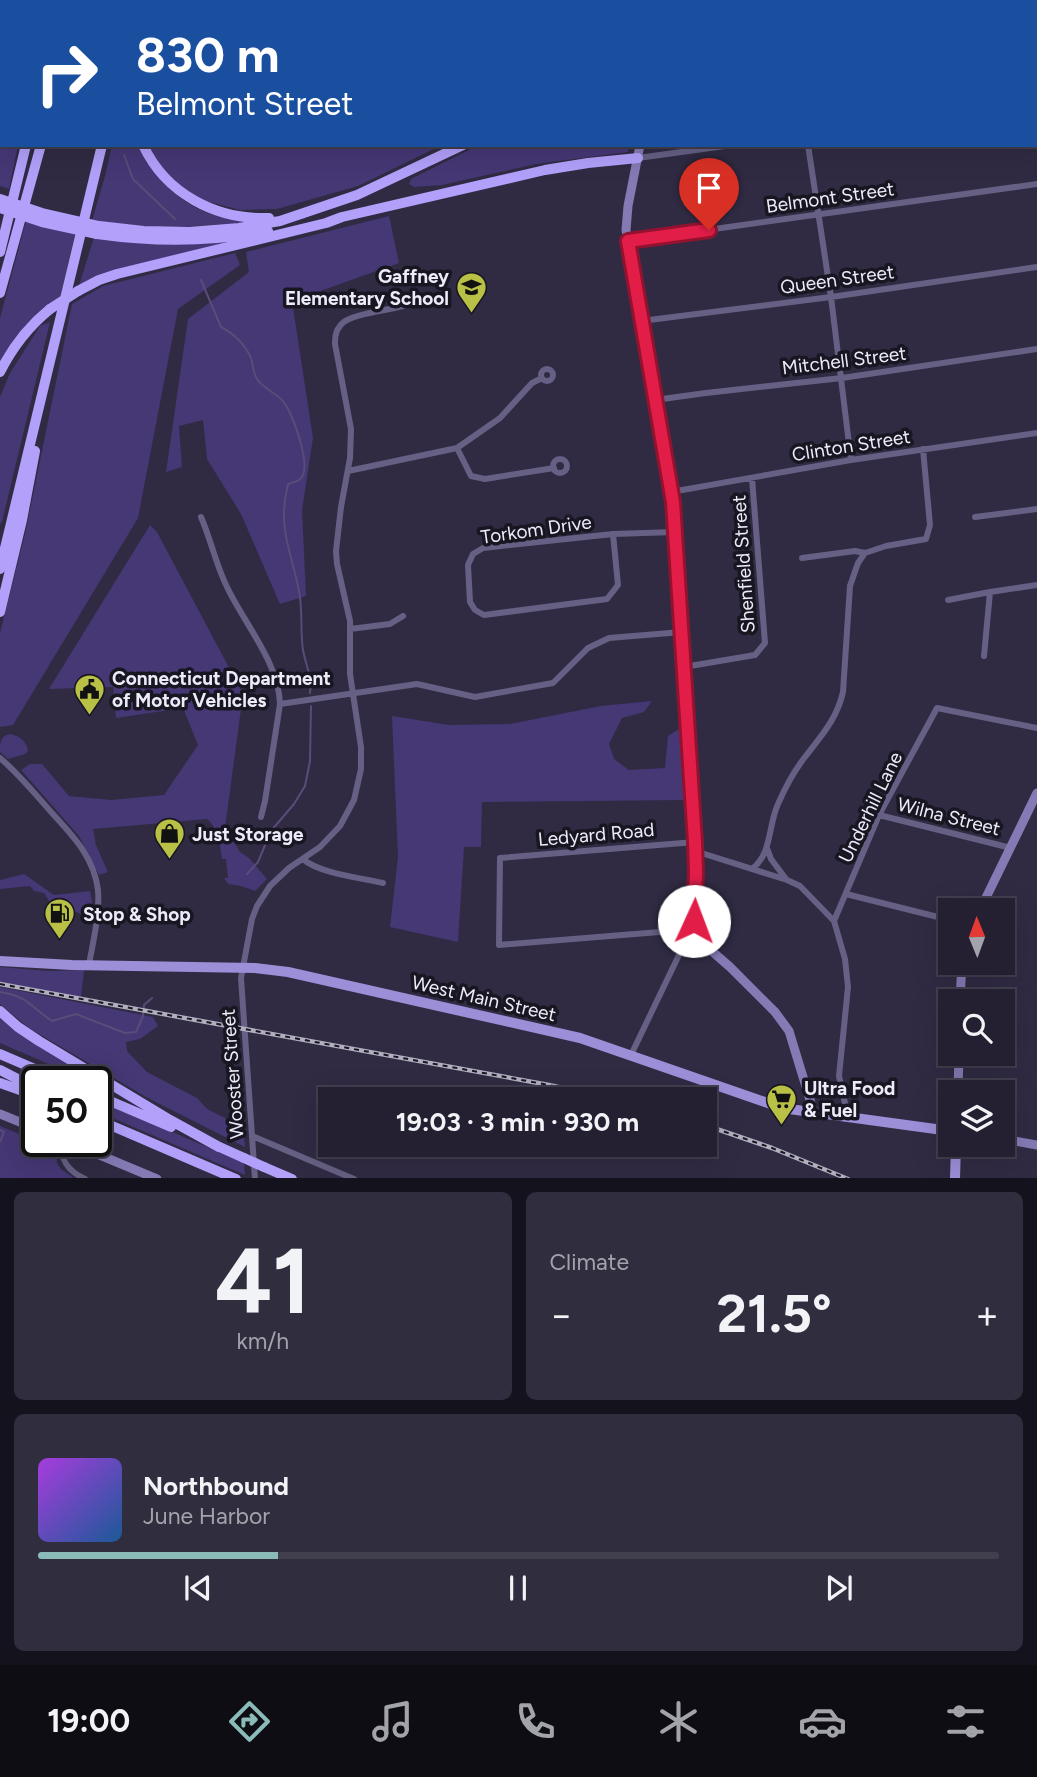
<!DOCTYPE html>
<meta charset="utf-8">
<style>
:root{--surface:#242032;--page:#302d3e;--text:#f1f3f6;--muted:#a3a3ac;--line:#413e4d;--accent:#8bbbb9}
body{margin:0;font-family:Figtree,sans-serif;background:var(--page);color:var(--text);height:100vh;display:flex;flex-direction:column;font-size:26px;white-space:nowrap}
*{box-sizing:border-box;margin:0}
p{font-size:23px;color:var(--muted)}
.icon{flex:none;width:38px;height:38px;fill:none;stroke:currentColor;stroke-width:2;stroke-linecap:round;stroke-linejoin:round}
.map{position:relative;height:1178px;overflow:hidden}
.details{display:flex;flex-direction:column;gap:14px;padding:14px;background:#14121c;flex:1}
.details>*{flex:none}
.guide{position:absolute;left:0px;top:0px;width:1038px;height:147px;box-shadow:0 7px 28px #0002,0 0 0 2px var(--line);background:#1a4fa0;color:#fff;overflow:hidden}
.needle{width:46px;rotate:359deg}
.buttons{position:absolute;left:938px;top:898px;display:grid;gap:14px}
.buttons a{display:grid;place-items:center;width:77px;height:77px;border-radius:0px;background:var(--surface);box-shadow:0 7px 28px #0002,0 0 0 2px var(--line);font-size:35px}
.speed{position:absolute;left:21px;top:1066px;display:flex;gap:14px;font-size:35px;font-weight:700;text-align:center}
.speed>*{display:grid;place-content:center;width:91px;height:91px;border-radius:50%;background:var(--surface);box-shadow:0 7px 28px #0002,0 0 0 2px var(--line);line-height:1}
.speed .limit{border:4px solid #111;border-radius:10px;background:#fff;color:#111}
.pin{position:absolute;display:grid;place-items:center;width:60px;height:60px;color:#fff;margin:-72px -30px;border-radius:50% 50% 50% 0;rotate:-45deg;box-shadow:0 0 7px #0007}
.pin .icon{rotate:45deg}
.me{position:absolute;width:77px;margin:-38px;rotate:2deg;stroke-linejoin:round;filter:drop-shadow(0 0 5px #0008)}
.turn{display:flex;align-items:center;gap:24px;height:147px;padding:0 21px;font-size:32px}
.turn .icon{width:91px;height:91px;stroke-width:2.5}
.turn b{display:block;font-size:49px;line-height:60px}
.big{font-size:52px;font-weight:700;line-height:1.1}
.details .widget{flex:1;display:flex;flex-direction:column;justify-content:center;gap:10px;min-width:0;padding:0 24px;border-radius:10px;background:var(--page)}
.details .dial{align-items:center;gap:0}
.dial b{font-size:91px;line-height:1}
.song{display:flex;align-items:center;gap:21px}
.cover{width:84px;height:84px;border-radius:10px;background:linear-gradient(135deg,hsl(280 70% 55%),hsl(210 70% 35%))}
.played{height:7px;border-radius:4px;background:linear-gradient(90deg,var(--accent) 25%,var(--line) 25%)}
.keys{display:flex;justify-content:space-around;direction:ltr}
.heat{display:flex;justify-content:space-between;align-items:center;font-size:38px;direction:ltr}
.details .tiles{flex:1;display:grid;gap:14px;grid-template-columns:1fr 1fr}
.widget:last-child{grid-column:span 2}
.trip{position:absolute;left:318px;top:1087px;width:399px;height:70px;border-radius:0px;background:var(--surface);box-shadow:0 7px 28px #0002,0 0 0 2px var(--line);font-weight:700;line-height:70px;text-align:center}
.tabs{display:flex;height:112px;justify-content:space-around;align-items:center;background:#0e0d14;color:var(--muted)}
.tabs .icon{width:49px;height:49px}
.tabs .current{color:var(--accent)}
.tabs b{font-size:32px;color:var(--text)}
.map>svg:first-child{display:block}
</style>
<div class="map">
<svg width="1037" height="1179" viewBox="0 0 1037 1179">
<rect width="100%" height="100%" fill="#302b43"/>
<!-- green -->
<path fill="#463775" d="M0 32 2 33V145H18L9 189 0 186Z
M112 145H138C152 175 178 202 208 213 219 217 230 219 241 221V223L166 228 92 221 105 176Z
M148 145H442L358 186 277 209 240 210 206 201 175 184 152 155Z
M479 145H629L628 152 536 164 442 185 414 187 409 184 411 179Z
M389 216 399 263 292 301 313 438 302 510 306 596 280 604 241 514 207 459 203 420 179 426 182 467 166 472 188 319 249 272 246 252Z
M26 221 75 234 60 298 0 365V318Z
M94 237 154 244H199L244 238 79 286Z
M235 253 240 265 178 309 138 518 13 725 0 727V633L25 534 72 304 103 286Z
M50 322 2 522 0 524V397L10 373 40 326Z
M150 525 157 532 243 694 225 828 240 852 249 858 267 879 255 891 241 886 228 884 224 878H228L226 859H222C220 845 219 829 207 819L93 829 96 845 108 872 99 875 79 836 21 770 30 764H42L69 796 111 800 164 795 198 745 183 708 116 718 113 687 49 689Z
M652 701 644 712 622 718 609 744 614 759 629 770 665 768 668 736 684 726 686 800 482 802 481 847H464L458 942 390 927 398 857 392 716 449 725 510 724 601 706Z
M10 734C19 736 27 741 28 751L25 754 8 759 0 752C0 743 0 736 10 734Z
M24 874 54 895 90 891 92 901 91 917 51 904 44 893 34 891 30 886 0 889V880Z
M0 967 48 971 84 970 81 997 0 982Z
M0 987 153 1017 158 1026 140 1039 126 1042 127 1051 147 1072 197 1098 207 1109 243 1127 245 1147 146 1097 29 1028 0 1004Z
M0 1014 107 1088H104L96 1085V1082L88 1081 0 1043Z
M96 1099 244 1163 245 1175 96 1111Z
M0 1126 48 1146 56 1155 57 1163 61 1169 74 1178H0Z"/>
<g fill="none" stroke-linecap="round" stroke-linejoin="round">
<!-- stream -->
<path stroke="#5b4b78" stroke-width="2" d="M112 2V0
M124 155 133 179 175 219
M201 280 221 327C234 334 245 344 251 358 253 364 253 373 257 379 262 387 275 393 282 400 292 412 311 462 302 477 299 482 293 482 288 484 277 528 291 550 299 591 303 610 300 631 303 650 306 668 312 673 310 693
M247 874 258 862 271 831 294 804 305 786 310 761 311 706
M0 992C30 997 29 1006 52 1021L76 1014 125 1033 136 1032 143 1016 144 1005 152 998
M0 1130 4 1132 0 1142"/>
<!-- street -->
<path stroke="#666084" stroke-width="6" d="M270 0 271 2
M543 2 544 0
M822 2V0
M1036 18H1037
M1036 103H1037
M808 145 831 297 851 460
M638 158 732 145
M628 241 1037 184
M641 321 831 297 1037 267
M541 375a6 6 0 1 1 12 0a6 6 0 1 1-12 0Z
M655 400 706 393 842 378 1037 349
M457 448 471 476 485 479 554 468
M553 466a7 7 0 1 1 14 0a7 7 0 1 1-14 0Z
M348 471 457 448 500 418 532 383 542 378
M671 492 851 460 1037 433
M201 517C211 540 216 565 227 587 244 623 279 663 280 704L265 801 261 817
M975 517 1037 509
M613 534 618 585 607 599 484 615 475 610 470 602 468 565 473 554 483 548Z
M613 534 675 532
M802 558 855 551 865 553 886 546 926 539 930 525 923 449
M948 600 990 592 1037 585
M350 629 390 624 403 616
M984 656 990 592
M684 667 755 655 765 643 752 478
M280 704 417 684 475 697 553 683 588 648 609 638 682 632
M0 758C19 774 35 794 52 813 73 836 94 857 98 890 100 915 93 941 89 965
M879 815 1011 848
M767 848 771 859 786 879
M695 851 787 880 800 886 834 921 845 959 848 987 839 1076 848 1117
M303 859C318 873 361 878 383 883
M753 868C772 853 768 826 778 804 785 788 794 771 805 757 821 736 837 719 843 692L850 586 858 563 865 553
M846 894 950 920
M834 921 879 815 937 708 1037 728
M631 1055 690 932 672 931 499 945 500 858 695 842
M252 1136 354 1179
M63 1141C59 1160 68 1171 85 1179
M255 1179 241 978 252 919 257 906 270 886 289 868 320 847 340 826 354 800 361 769V747L350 674V621L337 564 336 551 341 507 350 458 351 429 335 344C334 318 354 317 374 312 385 310 396 308 407 305"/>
<!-- secondary -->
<path stroke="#857ab4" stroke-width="9" d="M668 2V0
M640 145 628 206 626 230 673 502 695 842V914L690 932 730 967 775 1012 789 1031 814 1113
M980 910 1037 793
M960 1001 962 962
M958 1092 959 1054
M0 1114 37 1129
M1003 1139 1037 1145
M66 1141 157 1179"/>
<!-- primary -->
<path stroke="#9d8ed8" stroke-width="10" d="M0 961 72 965 255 968 288 972 580 1038 782 1108 950 1131
M955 1179 956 1144"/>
<!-- highway -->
<path stroke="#b2a0fa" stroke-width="10" d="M81 2V0
M137 2 138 0
M145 2V0
M0 26H2
M143 145C166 194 216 220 269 218
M99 226 144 231 189 232 239 228 280 221 357 195 463 145
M97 234C154 242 212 242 268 231
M0 252 26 145
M78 291 99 280 117 274 326 223 342 217 545 170 588 163 638 158
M0 293 41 145
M0 372C12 348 29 326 50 309
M0 569 102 145
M0 612 22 520 35 451
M0 1011 18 1027 39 1041 170 1120 219 1147
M0 1054 65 1082
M0 1070 37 1089
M0 1083 37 1096
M96 1095 171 1127
M96 1119 236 1179
M215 1145 244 1158
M264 1167 292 1179"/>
<defs>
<path id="rail" d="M0 984 549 1085 613 1099
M705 1125 772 1148 848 1179"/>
</defs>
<!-- rail casing -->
<use href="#rail" stroke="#b1aec0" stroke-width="4.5"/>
<!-- rail -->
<use href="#rail" stroke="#181620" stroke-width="2" stroke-dasharray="5" stroke-linecap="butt"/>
<!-- highway-bridge -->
<path stroke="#b2a0fa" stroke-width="10" d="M0 199 42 213 99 226
M0 208 42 222 97 234
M50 309 78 291
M244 1158 264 1167"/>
</g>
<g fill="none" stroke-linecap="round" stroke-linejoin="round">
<defs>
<path id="route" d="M694 921 696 872 695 842 673 502 628 241 709 230"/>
</defs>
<!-- route casing -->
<use href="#route" stroke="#92132f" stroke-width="18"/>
<!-- route -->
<use href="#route" stroke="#e11d48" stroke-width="12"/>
</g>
<!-- icons -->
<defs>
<symbol id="school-pin" viewBox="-11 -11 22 30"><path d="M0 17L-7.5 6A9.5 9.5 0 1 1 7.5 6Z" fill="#b9c046" stroke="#181620"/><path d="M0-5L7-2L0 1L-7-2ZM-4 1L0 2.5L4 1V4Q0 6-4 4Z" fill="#111"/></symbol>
<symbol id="civic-pin" viewBox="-11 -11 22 30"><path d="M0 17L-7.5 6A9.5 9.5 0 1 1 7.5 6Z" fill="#b9c046" stroke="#181620"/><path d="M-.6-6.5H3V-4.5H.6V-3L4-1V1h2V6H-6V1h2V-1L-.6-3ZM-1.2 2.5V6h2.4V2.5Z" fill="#111"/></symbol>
<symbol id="shop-pin" viewBox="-11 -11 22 30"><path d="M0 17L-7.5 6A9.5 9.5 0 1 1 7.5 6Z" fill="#b9c046" stroke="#181620"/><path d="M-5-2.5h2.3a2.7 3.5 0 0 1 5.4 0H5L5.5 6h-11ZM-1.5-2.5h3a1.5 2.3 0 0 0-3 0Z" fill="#111"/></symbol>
<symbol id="fuel-pin" viewBox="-11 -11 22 30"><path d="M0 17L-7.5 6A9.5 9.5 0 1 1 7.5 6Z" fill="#b9c046" stroke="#181620"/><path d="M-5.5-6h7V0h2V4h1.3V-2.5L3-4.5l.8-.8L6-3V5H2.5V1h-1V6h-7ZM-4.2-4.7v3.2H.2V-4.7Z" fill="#111"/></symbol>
<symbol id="supermarket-pin" viewBox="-11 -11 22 30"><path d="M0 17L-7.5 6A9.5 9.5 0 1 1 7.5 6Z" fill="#b9c046" stroke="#181620"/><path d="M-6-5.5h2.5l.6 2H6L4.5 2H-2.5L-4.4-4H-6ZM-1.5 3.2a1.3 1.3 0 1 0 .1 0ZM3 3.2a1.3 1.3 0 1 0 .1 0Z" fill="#111"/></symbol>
</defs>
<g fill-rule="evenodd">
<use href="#school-pin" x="454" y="270" width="35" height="47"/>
<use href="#civic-pin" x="72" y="672" width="35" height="47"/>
<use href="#shop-pin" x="152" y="816" width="35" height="47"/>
<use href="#fuel-pin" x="42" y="896" width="35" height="47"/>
<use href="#supermarket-pin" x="764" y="1082" width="35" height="47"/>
</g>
<g text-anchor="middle" stroke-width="7" stroke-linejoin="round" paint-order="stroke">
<!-- street labels -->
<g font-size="19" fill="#edebfa" stroke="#181620">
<text transform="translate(830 197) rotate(-8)" y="7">Belmont Street</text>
<text transform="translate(837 279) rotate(-8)" y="7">Queen Street</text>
<text transform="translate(844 360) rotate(-7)" y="7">Mitchell Street</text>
<text transform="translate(851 445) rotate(-9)" y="7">Clinton Street</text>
<text transform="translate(536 529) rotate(-8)" y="7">Torkom Drive</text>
<text transform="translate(743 564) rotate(-94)" y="7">Shenfield Street</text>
<text transform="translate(870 807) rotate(-64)" y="7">Underhill Lane</text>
<text transform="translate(949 816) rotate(14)" y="7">Wilna Street</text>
<text transform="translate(596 834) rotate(-5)" y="7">Ledyard Road</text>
<text transform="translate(484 998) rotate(13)" y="7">West Main Street</text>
<text transform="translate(232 1074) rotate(-94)" y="7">Wooster Street</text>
</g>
<!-- poi labels -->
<g font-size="19" font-weight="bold" fill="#edebfa" stroke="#181620" text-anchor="start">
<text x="449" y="283" text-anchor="end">Gaffney<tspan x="449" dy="22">Elementary School</tspan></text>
<text x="112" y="685">Connecticut Department<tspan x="112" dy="22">of Motor Vehicles</tspan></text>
<text x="192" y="841">Just Storage</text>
<text x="83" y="921">Stop &amp; Shop</text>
<text x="804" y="1095">Ultra Food<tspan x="804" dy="22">&amp; Fuel</tspan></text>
</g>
</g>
</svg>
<div class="buttons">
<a><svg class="needle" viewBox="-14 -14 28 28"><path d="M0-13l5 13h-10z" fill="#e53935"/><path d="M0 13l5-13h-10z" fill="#a3a3ac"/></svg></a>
<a><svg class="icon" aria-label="search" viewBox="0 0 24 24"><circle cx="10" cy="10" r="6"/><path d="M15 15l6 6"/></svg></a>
<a><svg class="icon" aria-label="layers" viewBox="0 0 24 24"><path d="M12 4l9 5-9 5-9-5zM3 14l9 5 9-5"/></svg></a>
</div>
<div class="speed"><div class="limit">50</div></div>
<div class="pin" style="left:709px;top:230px;background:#d93025"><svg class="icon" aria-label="arrive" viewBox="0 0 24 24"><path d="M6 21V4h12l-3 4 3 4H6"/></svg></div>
<svg class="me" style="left:694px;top:921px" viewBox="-20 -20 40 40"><circle r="19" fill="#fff"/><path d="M0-13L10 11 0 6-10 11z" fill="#e11d48"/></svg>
<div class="trip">19:03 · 3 min · 930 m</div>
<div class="guide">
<div class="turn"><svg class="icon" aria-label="right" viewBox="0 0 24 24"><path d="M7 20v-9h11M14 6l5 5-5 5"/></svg><div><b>830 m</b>Belmont Street</div></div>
</div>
</div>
<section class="details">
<div class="tiles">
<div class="widget dial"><b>41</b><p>km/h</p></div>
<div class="widget"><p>Climate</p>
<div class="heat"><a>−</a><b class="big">21.5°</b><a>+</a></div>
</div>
<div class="widget">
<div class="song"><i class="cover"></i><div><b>Northbound</b><p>June Harbor</p></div></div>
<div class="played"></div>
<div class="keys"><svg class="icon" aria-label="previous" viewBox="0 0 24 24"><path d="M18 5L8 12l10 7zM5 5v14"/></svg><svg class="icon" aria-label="pause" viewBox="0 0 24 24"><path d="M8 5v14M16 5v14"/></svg><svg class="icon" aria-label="next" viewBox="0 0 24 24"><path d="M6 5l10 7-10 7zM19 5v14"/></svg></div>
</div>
</div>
</section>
<nav class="tabs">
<b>19:00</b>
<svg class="icon current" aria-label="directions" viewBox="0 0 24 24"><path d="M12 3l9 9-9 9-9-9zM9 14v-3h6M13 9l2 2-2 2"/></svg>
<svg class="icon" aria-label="music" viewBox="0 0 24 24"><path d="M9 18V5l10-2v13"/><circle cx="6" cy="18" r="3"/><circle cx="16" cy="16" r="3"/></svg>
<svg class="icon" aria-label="phone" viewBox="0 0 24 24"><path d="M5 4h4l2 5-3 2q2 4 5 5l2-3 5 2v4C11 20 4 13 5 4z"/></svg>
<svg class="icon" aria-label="climate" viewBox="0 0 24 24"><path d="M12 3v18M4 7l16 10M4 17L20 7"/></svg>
<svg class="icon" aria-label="car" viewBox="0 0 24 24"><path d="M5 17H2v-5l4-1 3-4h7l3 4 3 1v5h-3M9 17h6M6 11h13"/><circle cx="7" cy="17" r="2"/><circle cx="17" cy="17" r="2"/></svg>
<svg class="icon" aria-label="filters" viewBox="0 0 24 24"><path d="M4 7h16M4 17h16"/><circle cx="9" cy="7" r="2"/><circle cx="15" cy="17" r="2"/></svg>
</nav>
